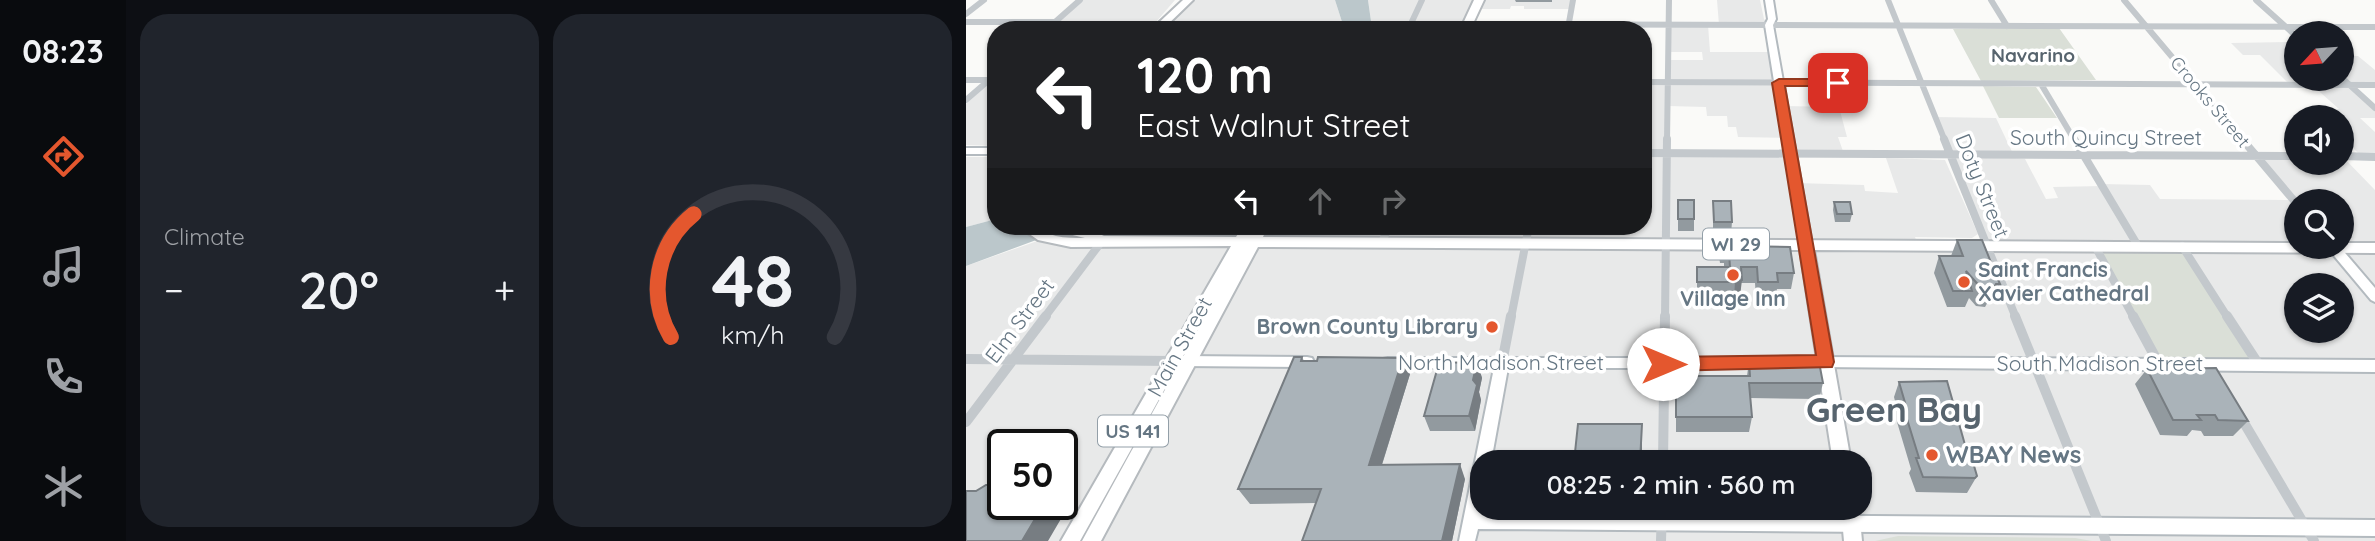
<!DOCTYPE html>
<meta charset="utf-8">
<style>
:root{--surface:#171b24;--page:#20242c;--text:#f1f3f6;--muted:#9ea1a6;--line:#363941;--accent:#e4572e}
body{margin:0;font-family:Quicksand,sans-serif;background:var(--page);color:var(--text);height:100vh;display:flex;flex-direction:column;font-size:26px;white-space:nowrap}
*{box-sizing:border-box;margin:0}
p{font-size:23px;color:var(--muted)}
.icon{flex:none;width:38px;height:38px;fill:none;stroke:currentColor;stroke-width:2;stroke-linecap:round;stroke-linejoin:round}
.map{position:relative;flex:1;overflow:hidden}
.details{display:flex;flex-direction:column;gap:14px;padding:14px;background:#0d0f14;width:840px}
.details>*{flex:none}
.banner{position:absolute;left:21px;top:21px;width:665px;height:214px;border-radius:28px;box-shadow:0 2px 5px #0004;background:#202124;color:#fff;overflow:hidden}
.needle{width:46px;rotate:244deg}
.fabs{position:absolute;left:1318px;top:21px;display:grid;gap:14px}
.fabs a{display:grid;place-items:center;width:70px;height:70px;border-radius:50%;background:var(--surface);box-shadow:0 2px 5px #0004;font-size:35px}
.speed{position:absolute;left:21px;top:429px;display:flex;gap:14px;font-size:35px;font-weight:700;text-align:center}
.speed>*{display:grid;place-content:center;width:91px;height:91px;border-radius:50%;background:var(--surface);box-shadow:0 2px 5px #0004;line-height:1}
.speed .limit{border:4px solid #111;border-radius:10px;background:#fff;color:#111}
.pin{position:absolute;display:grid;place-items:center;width:60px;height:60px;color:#fff;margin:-30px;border-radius:14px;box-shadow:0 4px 10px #0006}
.me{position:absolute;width:77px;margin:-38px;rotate:90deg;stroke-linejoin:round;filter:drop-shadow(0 0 5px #0008)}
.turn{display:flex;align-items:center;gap:24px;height:147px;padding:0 35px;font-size:32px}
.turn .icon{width:91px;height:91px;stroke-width:2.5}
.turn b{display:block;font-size:49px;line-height:60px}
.lanes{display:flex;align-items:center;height:66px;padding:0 35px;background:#0003;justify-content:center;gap:35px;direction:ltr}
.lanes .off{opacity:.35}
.big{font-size:52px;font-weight:600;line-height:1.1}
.details .widget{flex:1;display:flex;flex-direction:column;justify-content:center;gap:10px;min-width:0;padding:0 24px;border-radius:28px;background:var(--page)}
.details .dial{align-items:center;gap:0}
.dial svg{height:182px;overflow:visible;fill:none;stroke:var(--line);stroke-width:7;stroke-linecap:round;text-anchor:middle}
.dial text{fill:var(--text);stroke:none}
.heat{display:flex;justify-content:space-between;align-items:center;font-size:38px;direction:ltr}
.details .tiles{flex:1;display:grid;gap:14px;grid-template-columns:repeat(2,1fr)}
.trip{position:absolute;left:504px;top:450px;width:402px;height:70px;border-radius:28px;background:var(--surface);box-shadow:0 2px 5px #0004;font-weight:600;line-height:70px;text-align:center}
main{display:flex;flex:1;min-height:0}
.dock{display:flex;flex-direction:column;width:126px;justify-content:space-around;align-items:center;background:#090b0e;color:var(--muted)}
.dock .icon{width:49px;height:49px}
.dock .current{color:var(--accent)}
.dock b{font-size:32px;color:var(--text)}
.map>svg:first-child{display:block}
</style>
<main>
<nav class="dock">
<b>08:23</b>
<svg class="icon current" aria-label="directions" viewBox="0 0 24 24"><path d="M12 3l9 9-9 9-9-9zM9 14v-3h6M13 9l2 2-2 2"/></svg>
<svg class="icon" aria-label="music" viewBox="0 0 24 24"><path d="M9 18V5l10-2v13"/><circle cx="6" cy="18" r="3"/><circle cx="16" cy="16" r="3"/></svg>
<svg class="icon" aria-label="phone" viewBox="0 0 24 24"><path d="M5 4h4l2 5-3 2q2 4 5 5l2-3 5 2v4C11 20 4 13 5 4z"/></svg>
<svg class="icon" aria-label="climate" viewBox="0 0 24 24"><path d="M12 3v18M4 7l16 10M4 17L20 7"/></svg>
</nav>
<section class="details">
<div class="tiles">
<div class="widget"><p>Climate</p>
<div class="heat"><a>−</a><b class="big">20°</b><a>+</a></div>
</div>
<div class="widget dial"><svg viewBox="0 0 100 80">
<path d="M14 69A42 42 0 1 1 86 69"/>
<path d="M14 69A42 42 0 0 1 24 15" stroke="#e4572e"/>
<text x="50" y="56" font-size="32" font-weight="700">48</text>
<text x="50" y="72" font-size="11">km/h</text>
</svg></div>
</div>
</section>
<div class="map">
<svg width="1409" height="541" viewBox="0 0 1409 541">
<rect width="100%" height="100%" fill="#fafaf8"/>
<!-- built -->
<path fill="#e8e9e9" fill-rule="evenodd" d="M117 0H209L183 30H83Z
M225 0H369L377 25 374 30H196Z
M402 0H607L605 9H558V6H545L544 9H506L495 30H403L405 21Z
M751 0H794L798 19 803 25H753Z
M703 24 742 25 744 52H808L817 106 873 107 881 137H872L878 154H825L830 183 898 185 899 191 932 193 920 158 979 160 1012 234 1006 238 949 237 952 245H1020L969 117 1030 118 1049 158 1059 159 1080 199 1092 198 1087 187 1136 186 1135 184 1184 185 1194 199 1326 200 1290 156H1330V163H1376V156L1409 190V541H0V266L114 226H677V82H702V60H737L736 52H702ZM702 106 740 107 741 116H761L762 127H770L772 137 822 138 825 154 701 153ZM1330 201H1376V247H1330ZM1330 285H1376V331H1330ZM37 444H96V504H37ZM516 462H894V508H516Z
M1330 42V79H1376V56H1392L1409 70V85H1385L1409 108V118H1394L1409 132V157H1396L1376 137V117H1360L1365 115V110L1373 109 1346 85H1324L1294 55H1277L1265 43Z
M30 77V146L0 145V104Z
M0 157H30V219L0 227Z"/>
<!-- green -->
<path fill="#dadfd7" d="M1093 28 1130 80 1015 81 987 29Z
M1017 86 1070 87 1091 118H1033Z
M1129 246H1216L1293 365 1193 364Z
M932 536 1109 538 1126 541H909Z"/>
<!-- water -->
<path fill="#bbc7cb" d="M369 0H402L405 21 403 30H374L377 25Z
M30 219V226H108L0 266V227Z"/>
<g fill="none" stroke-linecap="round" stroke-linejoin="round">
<defs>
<path id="secondary" d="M799 0H807L810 19 807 25 846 244 840 248 834 244 799 25 802 19Z
M0 148H30V154H0Z
M1363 247H1374L1409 288V302L1405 300 1364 251Z
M216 356 341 357 346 358 348 362 346 366 341 367 216 366 211 365 209 361 211 357Z
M853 357 1409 360V372L853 367 848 366 846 362 848 358Z
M422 358H800L805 359 807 363 805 367 800 368H542L525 462H516L514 513 1409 520V536L512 529 509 541H493L528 368H422L417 367 415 363 417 359Z"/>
<path id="primary" d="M217 0H227L196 30H185Z
M508 0H518L504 30H494Z
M30 147V155L25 154V148Z
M52 226C69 225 75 232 90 236 99 238 109 238 119 238L82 229 80 226C101 225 119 227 138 236L270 237 277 226H302L297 237 1330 243V247H1376V243H1409V253L848 250 885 462H867L834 250 292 247 135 541H116L245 306 114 541H95L265 246 105 247 72 240Z
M875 508H893L896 541H878Z"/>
</defs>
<!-- secondary casing -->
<use href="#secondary" stroke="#b3babf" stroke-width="4"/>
<!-- primary casing -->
<use href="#primary" stroke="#b5babe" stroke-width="4"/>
<!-- street-far2 -->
<path stroke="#c3c8cc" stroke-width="6" d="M922 0 979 141
M1025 0 1041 26
M1158 0 1277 141
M1290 0 1330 36
M0 14 18 0
M0 22H89
M493 24 1409 27
M602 28 607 0
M80 30 114 0
M442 30 456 0
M1376 78 1409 108
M0 80H23
M677 82 1409 85
M1075 84 1109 141
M0 100 30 74
M701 141 703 0"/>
<!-- street-far1 -->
<path stroke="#c3c8cc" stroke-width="8" d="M978 139 1050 318
M1108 139 1172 246
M1276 139 1330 203
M677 153 1330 156
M1376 156 1409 157
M416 242 423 226
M1129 246 1168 318
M1216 246 1262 318
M78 318 136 241
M545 318 563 226
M699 318 701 139"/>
<!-- street -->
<path stroke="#c3c8cc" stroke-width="10" d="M1049 316 1140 541
M1167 316 1193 364
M1261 316 1293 365
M0 359 206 361
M536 363 545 316
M1274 416 1348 541
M0 422 80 316
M697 462 699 316
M695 541 696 508"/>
<!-- secondary -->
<use href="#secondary" fill="#fff" fill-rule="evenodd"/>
<!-- primary -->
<use href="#primary" fill="#fff" fill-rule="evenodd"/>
</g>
<!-- wall -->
<path fill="#929a9f" d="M549 0H586V2H550Z
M712 200 728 219V231H712Z
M747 201 766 222 765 234H747Z
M868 202 886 214 884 222H869L867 210Z
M754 239 772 246 828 273 825 289H811L809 298H790L789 283H775L774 296 768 298H731V267H758V263H754L753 256Z
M991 240 1026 265 1035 275 1032 280 1034 284 1026 300H1023L1019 307 1010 306 1003 298 999 307H981L968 273 973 256H985Z
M336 357 338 361H351L437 358 444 374 416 465 499 479 486 541H336L350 503 284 504 272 489Z
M783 361 857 383 853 399 784 398 786 417 783 432H710V380L781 376Z
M511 362 516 378 513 392 515 400 509 431H464L458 416Z
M1181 369 1282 421 1267 436H1238L1235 431 1226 430 1221 436 1194 435 1169 384Z
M933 382 1003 459 1011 476 1001 493 950 492 943 473 945 469 931 422 933 418 928 397Z"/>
<!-- shaded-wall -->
<path fill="#777d82" d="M776 280 774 296 768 298 769 282Z
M437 358 444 374 411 480 403 465Z
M511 362 516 378 513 392 515 400 509 431 503 416 507 380Z
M676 424V462H674Z
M494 464 499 479 486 541H476Z
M96 492 106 500 82 541H56L78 504H96Z"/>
<!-- building -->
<path fill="#aab3b9" stroke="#777d82" stroke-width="2" d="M712 200H728V219H712Z
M747 201H765L766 222H748Z
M868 202H884L886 214H871Z
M754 239 771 240 772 246 824 247 828 273H811L812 282H792L791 267H775L776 280 769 282H731V267H764L763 252H759V247H755Z
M991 240H1016L1026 265H1031L1035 275H1030L1034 284H1030L1026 291 1017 290 1000 271 1006 291H987L973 256H997Z
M328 357H336L335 361H351L352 357 437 358 403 465 494 464 476 541H336L355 489H272Z
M783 361 853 362 857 383H783L786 417H710V380H720V376H784Z
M511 362 507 380 511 385 503 416H458L473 363Z
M1250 368 1282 421 1252 420 1249 415H1231L1235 420H1207L1181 369Z
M981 381 1003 459H1006L1011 476 1009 478 957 477 950 458H953L937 406H940L933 382Z
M612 424H676L674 462H608Z
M780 451 862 452 864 462H780Z
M33 480H37V504H78L56 541H0V491H10L20 485H29Z"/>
<!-- route -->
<path fill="#e4572e" stroke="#94391e" stroke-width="2" d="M872 79 876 80V86H819L868 362 866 367 697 371 691 369 688 364 691 359 697 357 850 355 806 83 813 79Z"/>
<!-- markers -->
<g fill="#e4572e" stroke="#fff" stroke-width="2.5">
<circle cx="767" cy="275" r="7"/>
<circle cx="998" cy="282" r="7"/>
<circle cx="526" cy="327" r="7"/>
<circle cx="966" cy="455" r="7"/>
</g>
<g text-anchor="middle" stroke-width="7" stroke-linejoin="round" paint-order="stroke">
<!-- far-street labels -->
<g font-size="18" fill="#657683" stroke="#fff">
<text transform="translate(1244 102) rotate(50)" y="6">Crooks Street</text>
</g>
<!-- far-neighbourhood labels -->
<g font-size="19" font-weight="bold" fill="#57646e" stroke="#fff">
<text x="1067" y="62">Navarino</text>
</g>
<!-- shield labels -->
<g fill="#fff" stroke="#939fa8" stroke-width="2">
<rect x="737" y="228.5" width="66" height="31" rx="5"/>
<rect x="132" y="415.5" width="70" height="31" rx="5"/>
</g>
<g font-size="19" font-weight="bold" fill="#657683">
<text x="770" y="251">WI 29</text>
<text x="167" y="438">US 141</text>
</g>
<!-- street labels -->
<g font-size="21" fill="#657683" stroke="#fff">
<text x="1140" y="145">South Quincy Street</text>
<text transform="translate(1016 186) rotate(68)" y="7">Doty Street</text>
<text transform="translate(54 321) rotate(-53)" y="7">Elm Street</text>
<text transform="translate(214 347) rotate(-61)" y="7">Main Street</text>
<text x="535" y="370">North Madison Street</text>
<text x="1134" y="371">South Madison Street</text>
</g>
<!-- poi labels -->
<g font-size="21" font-weight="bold" fill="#657683" stroke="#fff" text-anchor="start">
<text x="1012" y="277">Saint Francis<tspan x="1012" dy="24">Xavier Cathedral</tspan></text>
<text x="767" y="306" text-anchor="middle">Village Inn</text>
<text x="512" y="334" text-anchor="end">Brown County Library</text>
</g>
<!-- near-poi labels -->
<g font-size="24" font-weight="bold" fill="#657683" stroke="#fff" text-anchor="start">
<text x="980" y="463">WBAY News</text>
</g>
<!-- town labels -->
<g font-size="35" font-weight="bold" fill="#57646e" stroke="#fff">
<text x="928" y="422">Green Bay</text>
</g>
</g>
</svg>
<div class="fabs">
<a><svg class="needle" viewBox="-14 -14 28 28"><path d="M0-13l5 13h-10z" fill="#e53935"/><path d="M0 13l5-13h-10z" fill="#9ea1a6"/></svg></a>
<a><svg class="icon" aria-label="sound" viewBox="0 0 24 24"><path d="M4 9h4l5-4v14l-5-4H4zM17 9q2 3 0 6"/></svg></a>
<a><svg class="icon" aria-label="search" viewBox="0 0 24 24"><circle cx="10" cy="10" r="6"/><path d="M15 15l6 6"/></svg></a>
<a><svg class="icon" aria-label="layers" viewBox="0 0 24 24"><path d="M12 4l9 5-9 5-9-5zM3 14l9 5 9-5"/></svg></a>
</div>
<div class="speed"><div class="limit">50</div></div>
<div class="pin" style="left:872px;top:83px;background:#d93025"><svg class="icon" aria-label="arrive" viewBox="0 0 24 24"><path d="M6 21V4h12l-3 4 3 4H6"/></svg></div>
<svg class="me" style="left:697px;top:364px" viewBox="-20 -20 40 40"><circle r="19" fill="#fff"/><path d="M0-13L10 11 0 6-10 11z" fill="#e4572e"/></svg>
<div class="trip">08:25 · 2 min · 560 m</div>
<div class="banner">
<div class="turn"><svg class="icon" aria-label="left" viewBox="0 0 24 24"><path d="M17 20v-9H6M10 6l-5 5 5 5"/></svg><div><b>120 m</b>East Walnut Street</div></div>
<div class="lanes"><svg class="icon" aria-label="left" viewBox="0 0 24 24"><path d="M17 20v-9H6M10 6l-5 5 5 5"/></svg><svg class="icon off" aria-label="ahead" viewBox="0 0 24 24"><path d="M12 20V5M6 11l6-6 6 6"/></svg><svg class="icon off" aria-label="right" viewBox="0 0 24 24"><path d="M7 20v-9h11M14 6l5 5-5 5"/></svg></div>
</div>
</div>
</main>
